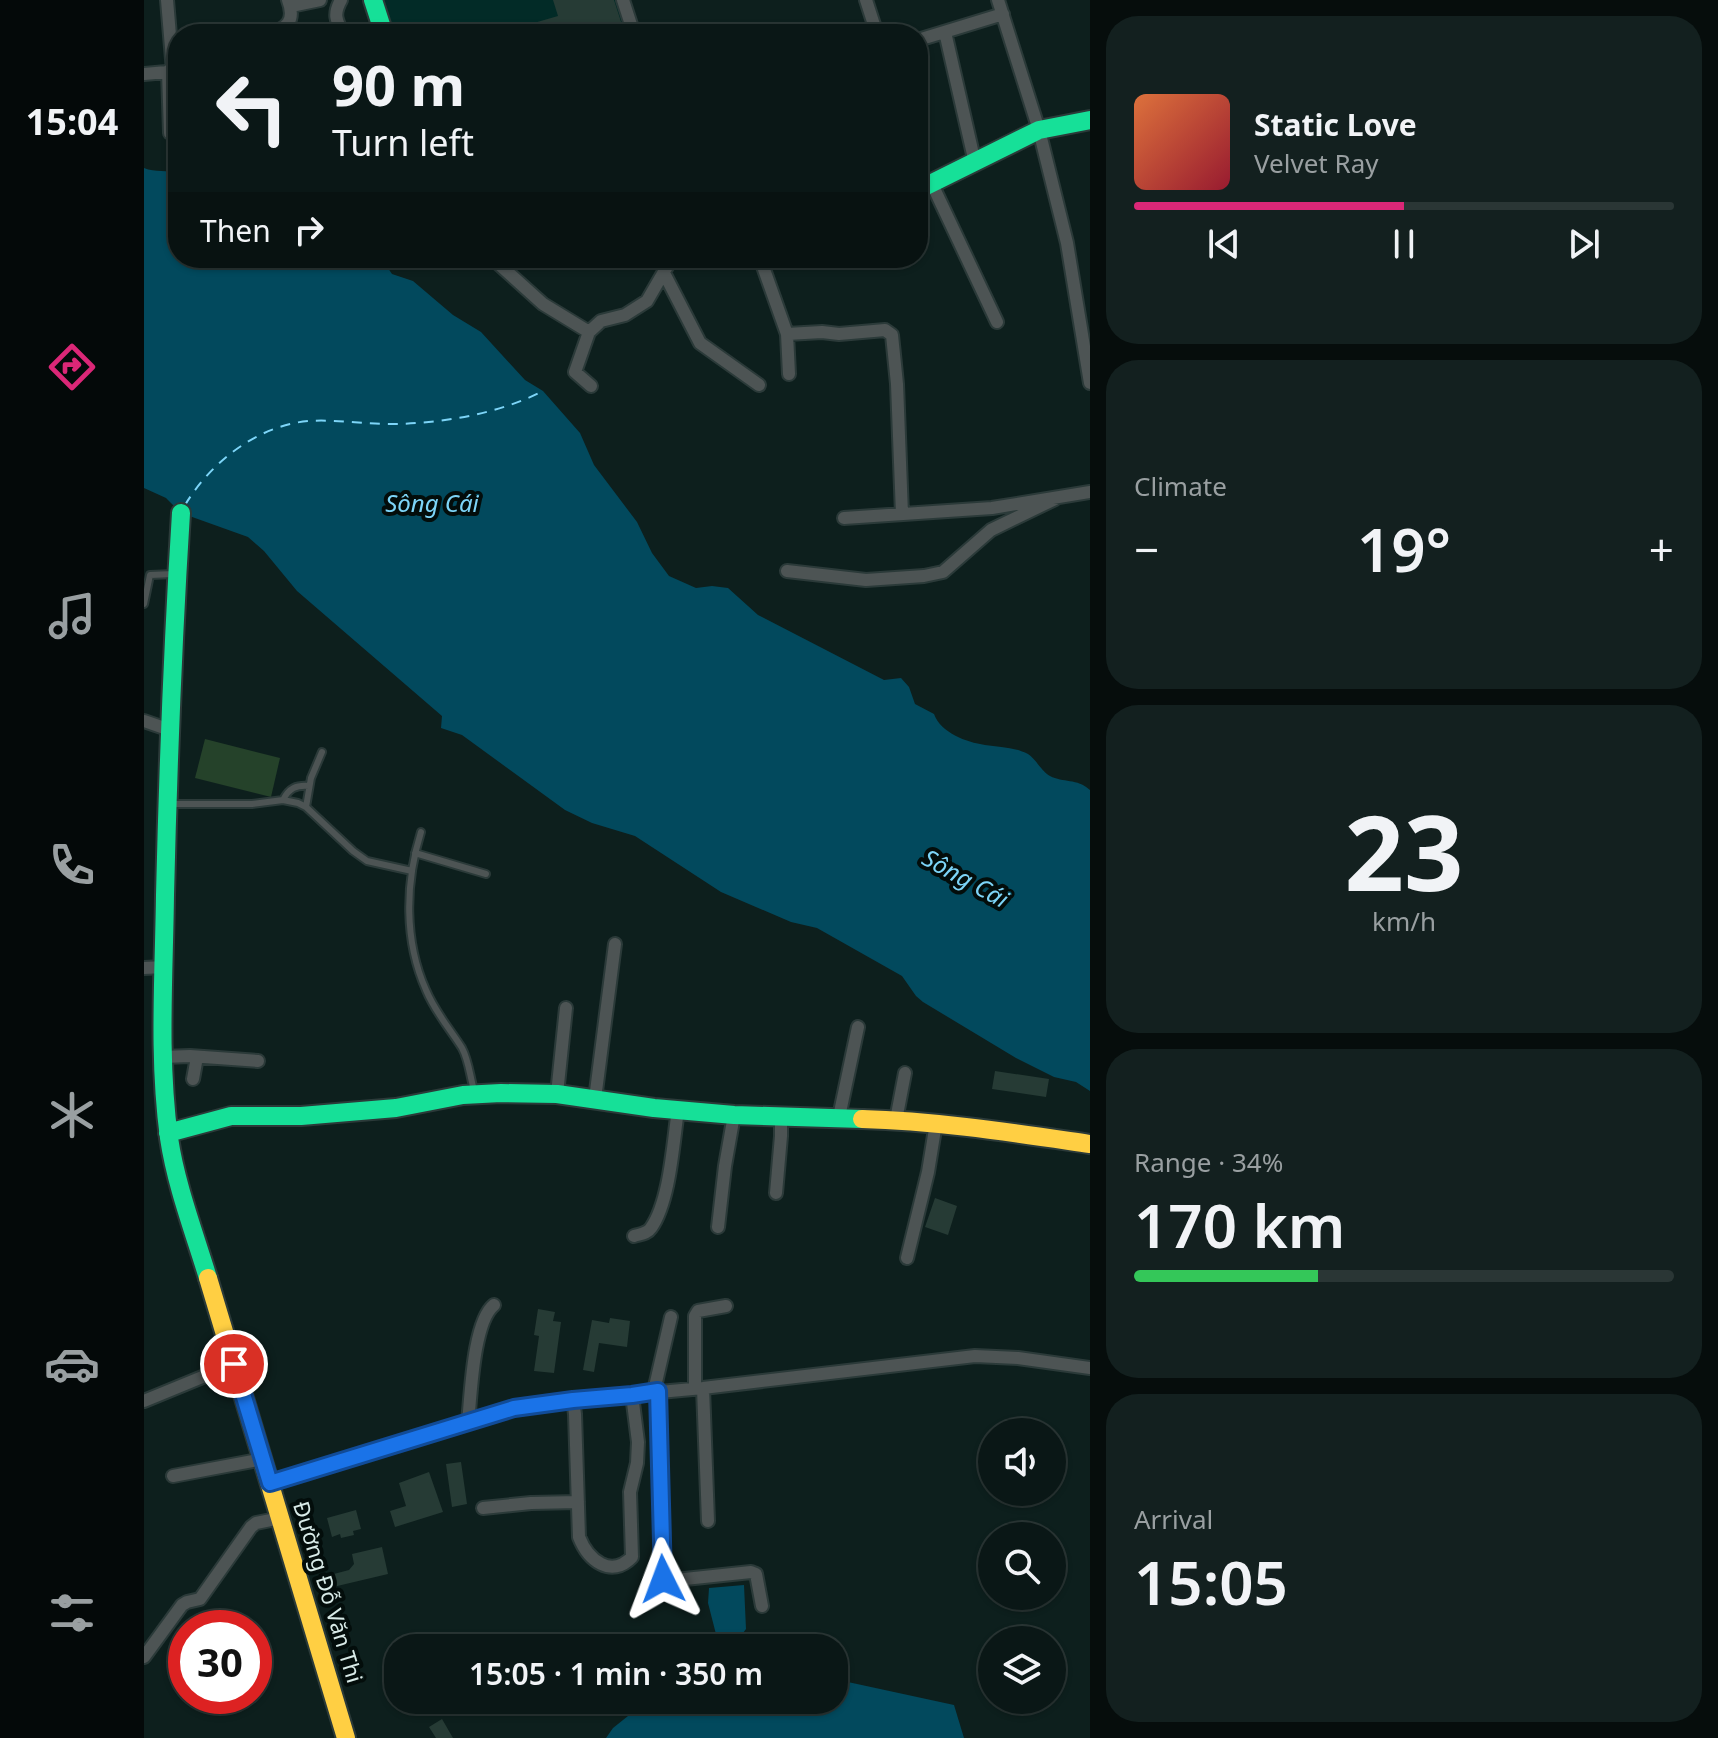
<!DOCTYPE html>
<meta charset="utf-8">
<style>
:root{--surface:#0a1716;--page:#13201f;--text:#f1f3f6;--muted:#999fa1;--line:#2a3635;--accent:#db2777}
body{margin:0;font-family:"Noto Sans",sans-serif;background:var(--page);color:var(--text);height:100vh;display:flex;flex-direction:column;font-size:30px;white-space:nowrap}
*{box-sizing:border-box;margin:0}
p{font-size:26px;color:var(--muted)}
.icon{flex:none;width:44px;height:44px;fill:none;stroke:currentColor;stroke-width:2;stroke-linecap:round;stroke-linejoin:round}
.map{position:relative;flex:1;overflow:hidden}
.sheet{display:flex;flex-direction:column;gap:16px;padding:16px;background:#060d0c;width:628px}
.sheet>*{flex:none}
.top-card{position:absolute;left:24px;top:24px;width:760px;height:244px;border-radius:32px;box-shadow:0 2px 6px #0004,0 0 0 2px var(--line);background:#0a1716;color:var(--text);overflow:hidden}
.fabs{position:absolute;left:834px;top:1418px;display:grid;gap:16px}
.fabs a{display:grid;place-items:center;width:88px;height:88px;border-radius:50%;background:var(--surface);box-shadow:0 2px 6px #0004,0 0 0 2px var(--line);font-size:40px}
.speed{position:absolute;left:24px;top:1610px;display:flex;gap:16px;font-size:40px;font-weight:700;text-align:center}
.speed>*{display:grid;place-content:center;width:104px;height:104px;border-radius:50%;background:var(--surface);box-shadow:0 2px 6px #0004,0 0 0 2px var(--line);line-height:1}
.speed .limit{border:12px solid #d22;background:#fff;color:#111}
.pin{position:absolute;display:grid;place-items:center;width:68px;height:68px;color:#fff;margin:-34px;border:4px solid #fff;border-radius:50%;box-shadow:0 2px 8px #0007}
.me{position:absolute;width:88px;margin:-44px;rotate:357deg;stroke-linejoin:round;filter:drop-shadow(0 0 6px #0008)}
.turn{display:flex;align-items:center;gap:28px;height:168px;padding:0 32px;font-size:36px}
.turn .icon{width:104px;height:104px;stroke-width:2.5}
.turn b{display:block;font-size:56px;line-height:68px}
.then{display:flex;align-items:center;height:76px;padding:0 32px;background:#0003;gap:16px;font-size:30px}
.big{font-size:60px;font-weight:600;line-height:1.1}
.sheet .tile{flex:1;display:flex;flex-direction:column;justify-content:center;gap:12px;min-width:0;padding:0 28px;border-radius:32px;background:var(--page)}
.sheet .dial{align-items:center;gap:0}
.dial b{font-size:104px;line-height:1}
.song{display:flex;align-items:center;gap:24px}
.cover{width:96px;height:96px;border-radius:12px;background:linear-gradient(135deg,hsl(20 70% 55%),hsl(350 70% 35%))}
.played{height:8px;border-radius:4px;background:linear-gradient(90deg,var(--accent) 50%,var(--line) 50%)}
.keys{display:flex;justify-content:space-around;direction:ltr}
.heat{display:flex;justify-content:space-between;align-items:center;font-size:44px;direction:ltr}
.charge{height:12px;border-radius:6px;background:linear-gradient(90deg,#34c759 34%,var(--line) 0)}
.trip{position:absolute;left:240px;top:1634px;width:464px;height:80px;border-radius:32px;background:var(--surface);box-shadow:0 2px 6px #0004,0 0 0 2px var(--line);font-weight:600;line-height:80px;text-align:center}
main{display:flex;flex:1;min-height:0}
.dock{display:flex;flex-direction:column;width:144px;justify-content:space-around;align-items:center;background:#040909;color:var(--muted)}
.dock .icon{width:56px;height:56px}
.dock .selected{color:var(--accent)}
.dock b{font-size:36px;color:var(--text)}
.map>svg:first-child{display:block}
</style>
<main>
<nav class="dock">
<b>15:04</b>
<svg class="icon selected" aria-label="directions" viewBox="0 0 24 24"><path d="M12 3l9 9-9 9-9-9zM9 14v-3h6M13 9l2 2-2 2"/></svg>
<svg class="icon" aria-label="music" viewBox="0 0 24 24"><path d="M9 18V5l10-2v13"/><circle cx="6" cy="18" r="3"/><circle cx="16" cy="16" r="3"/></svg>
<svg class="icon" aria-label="phone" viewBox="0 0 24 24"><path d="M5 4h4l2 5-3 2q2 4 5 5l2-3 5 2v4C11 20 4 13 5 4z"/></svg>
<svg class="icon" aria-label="climate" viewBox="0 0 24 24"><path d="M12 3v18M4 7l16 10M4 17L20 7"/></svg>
<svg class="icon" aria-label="car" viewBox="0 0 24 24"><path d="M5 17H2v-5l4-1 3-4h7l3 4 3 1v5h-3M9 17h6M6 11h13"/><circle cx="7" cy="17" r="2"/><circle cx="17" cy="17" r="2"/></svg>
<svg class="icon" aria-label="filters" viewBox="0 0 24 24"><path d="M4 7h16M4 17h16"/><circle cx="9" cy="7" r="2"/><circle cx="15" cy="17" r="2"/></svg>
</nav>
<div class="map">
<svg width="946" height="1738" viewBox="0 0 946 1738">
<rect width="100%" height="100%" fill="#0d1f1d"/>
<!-- built -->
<path fill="#022b27" d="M237 0H474L485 34H249Z"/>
<!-- green -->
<path fill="#25422a" d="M61 739 136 758 127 797 51 778Z"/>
<!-- water -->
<path fill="#02495d" d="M0 168C11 173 24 169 34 174V258H237L248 274 269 281 309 315 337 332 381 380 399 391 436 433 450 465 493 522 508 553 525 576 552 588 568 586 584 588 614 615 740 680 757 678 765 687 771 704 790 714C797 733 822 742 841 745 855 747 870 747 884 754 892 759 897 771 906 776 919 783 933 778 946 790V1091L932 1082 910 1077 872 1058 779 1002 772 996 758 976 673 928 647 922 577 892 491 836 448 823 421 810 318 735 297 728 298 716 153 591 120 551 104 537 37 513 22 498 0 488Z
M600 1585 602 1629 596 1637 574 1642 564 1603 565 1588Z
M690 1679 810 1705 820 1738H462L469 1728 504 1700H690Z"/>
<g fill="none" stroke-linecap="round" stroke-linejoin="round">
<!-- ferry -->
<path stroke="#7dd5f8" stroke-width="2" stroke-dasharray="10 8" stroke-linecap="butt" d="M41 505C67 462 113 426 164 421 194 419 226 425 256 424 305 422 356 413 399 391"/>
</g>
<!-- building -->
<path fill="#263b35" d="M409 0H470L481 34H363L362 31 414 16Z
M851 1071 905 1079 902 1097 848 1089Z
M791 1198 813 1206 804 1235 781 1227Z
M394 1309 411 1312 409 1321 417 1322 410 1373 390 1371 395 1336 390 1335Z
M466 1318 486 1321 483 1347 455 1343 450 1372 439 1370 448 1320 465 1323Z
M317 1462 323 1504 308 1507 302 1464Z
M285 1472 299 1512 251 1527 246 1511 262 1506 255 1483Z
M212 1510 217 1529 209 1531 210 1535 197 1538 196 1534 188 1537 183 1518Z
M238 1547 244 1574 189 1587 186 1575 205 1570 210 1564 208 1554Z
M298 1719 309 1738H292L285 1727Z"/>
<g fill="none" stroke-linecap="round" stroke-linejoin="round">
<defs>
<path id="lane" d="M0 604 6 575 29 574
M139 800C145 788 152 785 165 786
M27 804H108L139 800 154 803 162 807 209 851 223 861 268 871
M162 807 167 778 178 752
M277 832C261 883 260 941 282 990 291 1012 306 1029 318 1048 325 1061 326 1077 330 1090
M271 853 342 874"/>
<path id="street" d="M23 0 29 71
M197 0C189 14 192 20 199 34
M479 0 490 34
M722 0 733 34
M854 0 895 130 923 243 946 383
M147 6 176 0
M801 32 831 163
M124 34C143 29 152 21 144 0
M774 40 859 14
M24 71 26 133
M0 74 33 71
M788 184 853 322
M348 258 399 304 445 332
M616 258 643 334 645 374
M520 273 556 343 615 385
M643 334 678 332 695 334 741 330 748 335 753 384 758 514
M447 386 431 372 445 332 457 321 481 315 503 301 528 258
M700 518 848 508 946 492
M643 571 722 580 780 576 799 572 847 530 911 499
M0 721 26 730
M0 968 20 967
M19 1057 46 1056 114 1061
M49 1079 53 1057
M413 1094 422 1008
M451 1099 471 944
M695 1117 714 1027
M752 1120 761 1073
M632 1193 637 1136V1115
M574 1227 581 1166 590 1115
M490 1236C496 1234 503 1234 507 1228 526 1201 529 1143 534 1110
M763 1258 784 1172 792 1123
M551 1388V1316L554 1311 582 1306
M559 1388 564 1521
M510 1391 527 1317
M514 1391 519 1579 522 1581 607 1572 612 1574 618 1606
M429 1400 431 1414 435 1537C444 1560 467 1579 488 1557L486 1492 493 1463 494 1442 488 1395
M0 1401 90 1364
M324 1422C327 1395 329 1322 350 1305
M29 1476 119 1459
M126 1483 370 1408 429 1400 559 1388 831 1356 874 1358 946 1368
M339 1508 387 1503 434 1502
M0 1657 38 1605 43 1602 56 1599 107 1527 112 1523 137 1518"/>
<path id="fast" d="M229 0 240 34
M774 190 895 130 946 120
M37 513C29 640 24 768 21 895 20 976 14 1057 25 1138 32 1185 50 1232 64 1278
M24 1133 87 1116H157L252 1108 319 1095 357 1093 413 1094 510 1108 590 1115 718 1119"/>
<path id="slow" d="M718 1119C794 1121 870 1133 946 1144
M64 1278 202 1738"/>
</defs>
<!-- lane casing -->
<use href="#lane" stroke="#2b3a39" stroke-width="10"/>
<!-- street casing -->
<use href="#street" stroke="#2b3a39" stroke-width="16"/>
<!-- fast casing -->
<use href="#fast" stroke="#2b3a39" stroke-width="22"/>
<!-- slow casing -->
<use href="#slow" stroke="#2b3a39" stroke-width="22"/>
<!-- lane -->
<use href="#lane" stroke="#4d5454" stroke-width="6"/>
<!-- street -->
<use href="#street" stroke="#4d5454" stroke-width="12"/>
<!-- fast -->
<use href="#fast" stroke="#16e098" stroke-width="18"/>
<!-- slow -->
<use href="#slow" stroke="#ffcf43" stroke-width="18"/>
</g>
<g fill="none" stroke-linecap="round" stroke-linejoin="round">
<defs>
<path id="route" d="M90 1364 126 1483 370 1408 429 1400 488 1395 514 1391 519 1579"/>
</defs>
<!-- route casing -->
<use href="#route" stroke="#114b97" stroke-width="20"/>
<!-- route -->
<use href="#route" stroke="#1a73e8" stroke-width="14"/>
</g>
<g text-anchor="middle" stroke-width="8" stroke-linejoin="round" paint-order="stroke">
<!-- street labels -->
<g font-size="22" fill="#d9ebe8" stroke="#030d0b">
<text transform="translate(184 1592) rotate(73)" y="8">Đường Đỗ Văn Thi</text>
</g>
<!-- water labels -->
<g font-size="24" font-style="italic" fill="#7dd5f8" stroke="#030d0b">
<text x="288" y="512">Sông Cái</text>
<text transform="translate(821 879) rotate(29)" y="8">Sông Cái</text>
</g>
</g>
</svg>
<div class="fabs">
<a><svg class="icon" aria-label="sound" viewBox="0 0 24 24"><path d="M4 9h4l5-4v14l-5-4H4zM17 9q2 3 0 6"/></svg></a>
<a><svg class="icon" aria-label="search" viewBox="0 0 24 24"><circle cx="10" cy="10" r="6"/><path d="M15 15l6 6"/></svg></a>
<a><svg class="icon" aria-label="layers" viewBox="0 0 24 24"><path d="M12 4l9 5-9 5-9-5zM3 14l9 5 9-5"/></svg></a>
</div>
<div class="speed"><div class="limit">30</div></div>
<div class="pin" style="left:90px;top:1364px;background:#d93025"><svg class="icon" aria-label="arrive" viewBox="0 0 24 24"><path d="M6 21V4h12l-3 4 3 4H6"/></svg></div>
<svg class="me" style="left:519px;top:1579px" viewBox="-20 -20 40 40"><path d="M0-17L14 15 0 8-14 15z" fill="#1a73e8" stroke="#fff" stroke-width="4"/></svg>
<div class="trip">15:05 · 1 min · 350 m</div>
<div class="top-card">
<div class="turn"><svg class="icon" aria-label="left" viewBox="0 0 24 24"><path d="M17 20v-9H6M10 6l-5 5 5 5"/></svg><div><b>90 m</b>Turn left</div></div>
<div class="then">Then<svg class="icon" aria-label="right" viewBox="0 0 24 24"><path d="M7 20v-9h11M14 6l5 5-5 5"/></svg></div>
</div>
</div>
<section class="sheet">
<div class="tile">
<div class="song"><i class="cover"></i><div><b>Static Love</b><p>Velvet Ray</p></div></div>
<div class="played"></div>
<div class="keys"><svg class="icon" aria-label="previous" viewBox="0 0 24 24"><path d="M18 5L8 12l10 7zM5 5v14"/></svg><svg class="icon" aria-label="pause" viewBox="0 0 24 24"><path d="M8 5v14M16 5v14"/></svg><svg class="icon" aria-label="next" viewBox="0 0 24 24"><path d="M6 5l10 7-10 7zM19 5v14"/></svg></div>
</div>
<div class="tile"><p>Climate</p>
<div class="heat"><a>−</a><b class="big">19°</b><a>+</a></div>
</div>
<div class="tile dial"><b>23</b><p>km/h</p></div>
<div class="tile"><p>Range · 34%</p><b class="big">170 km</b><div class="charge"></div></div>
<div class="tile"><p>Arrival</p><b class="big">15:05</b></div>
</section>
</main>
